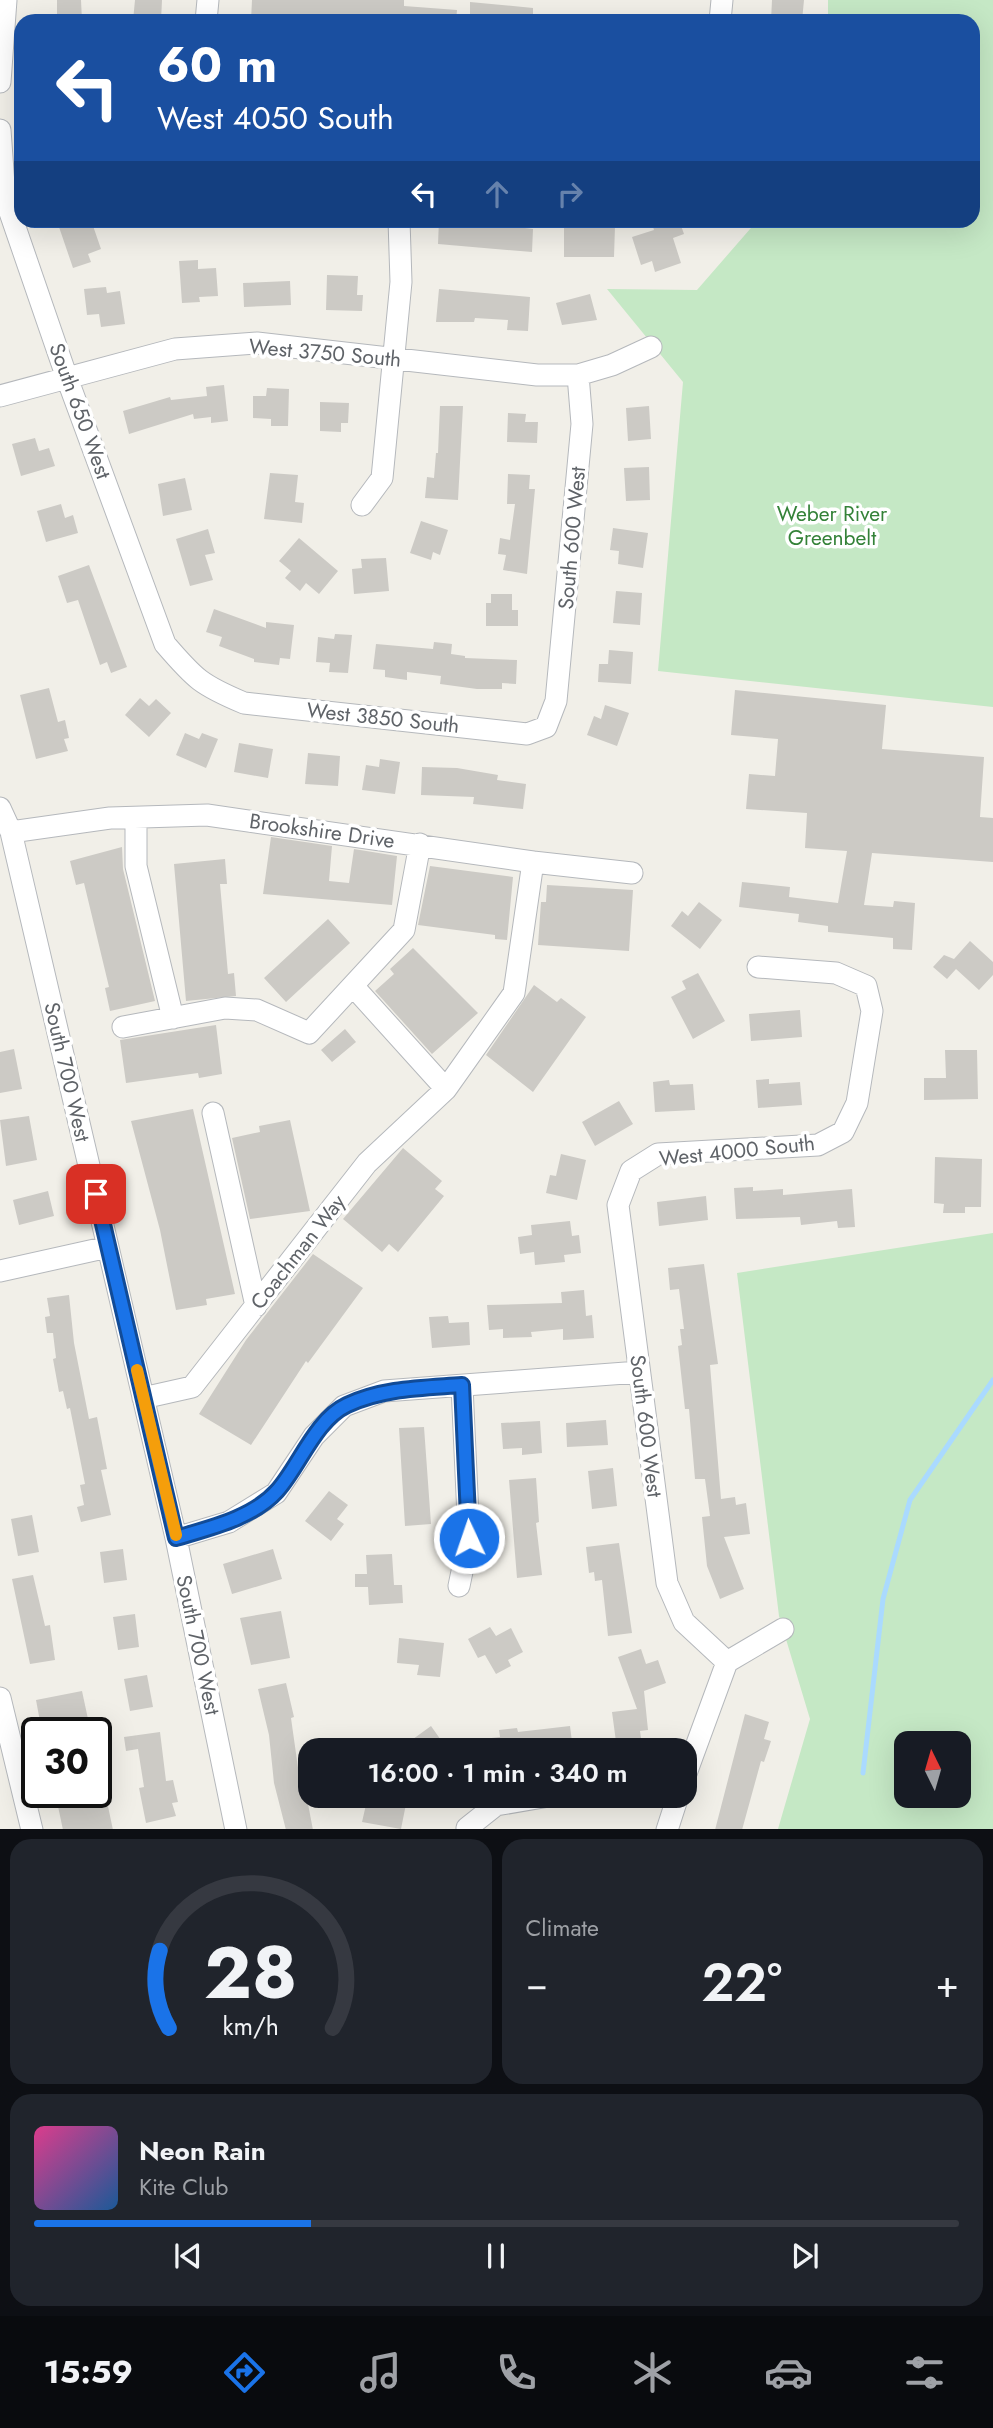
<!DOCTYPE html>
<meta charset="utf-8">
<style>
:root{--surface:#171b24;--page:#20242c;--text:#f1f3f6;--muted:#9ea1a6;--line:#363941;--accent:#1a73e8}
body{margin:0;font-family:Jost,sans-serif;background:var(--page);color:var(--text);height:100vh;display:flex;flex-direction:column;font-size:26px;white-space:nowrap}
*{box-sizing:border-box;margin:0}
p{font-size:23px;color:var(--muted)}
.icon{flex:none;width:38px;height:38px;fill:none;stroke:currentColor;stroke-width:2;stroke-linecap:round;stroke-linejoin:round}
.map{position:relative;height:1829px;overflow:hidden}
.sheet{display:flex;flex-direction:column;gap:10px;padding:10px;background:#0d0f14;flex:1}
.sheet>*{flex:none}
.guide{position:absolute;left:14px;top:14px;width:966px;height:214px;border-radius:21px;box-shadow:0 7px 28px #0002;background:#1a4fa0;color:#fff;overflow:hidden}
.needle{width:46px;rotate:355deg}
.tools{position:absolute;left:894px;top:1731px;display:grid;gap:14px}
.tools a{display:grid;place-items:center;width:77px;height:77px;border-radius:14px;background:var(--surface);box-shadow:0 7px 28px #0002;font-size:35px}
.speed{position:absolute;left:21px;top:1717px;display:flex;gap:14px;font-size:35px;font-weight:700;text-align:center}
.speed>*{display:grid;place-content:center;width:91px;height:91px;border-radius:50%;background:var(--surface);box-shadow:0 7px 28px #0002;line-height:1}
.speed .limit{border:4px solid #111;border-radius:10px;background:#fff;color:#111}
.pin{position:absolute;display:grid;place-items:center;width:60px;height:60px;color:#fff;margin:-30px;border-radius:14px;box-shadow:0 4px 10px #0006}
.me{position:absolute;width:77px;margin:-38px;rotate:357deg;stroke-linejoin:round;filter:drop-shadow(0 0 5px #0008)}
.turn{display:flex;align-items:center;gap:24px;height:147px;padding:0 28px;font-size:32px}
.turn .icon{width:91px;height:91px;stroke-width:2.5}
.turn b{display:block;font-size:49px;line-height:60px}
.lanes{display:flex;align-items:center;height:66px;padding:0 28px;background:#0003;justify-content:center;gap:35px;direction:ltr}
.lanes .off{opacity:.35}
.big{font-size:52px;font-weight:600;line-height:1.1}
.sheet .tile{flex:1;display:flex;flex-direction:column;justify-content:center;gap:10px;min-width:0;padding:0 24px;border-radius:21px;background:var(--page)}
.sheet .dial{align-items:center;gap:0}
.dial svg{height:182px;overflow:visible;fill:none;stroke:var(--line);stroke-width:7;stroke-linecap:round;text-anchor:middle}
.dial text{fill:var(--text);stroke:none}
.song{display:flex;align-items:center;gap:21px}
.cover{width:84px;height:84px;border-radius:10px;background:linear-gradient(135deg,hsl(330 70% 55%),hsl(210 70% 35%))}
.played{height:7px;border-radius:4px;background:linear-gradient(90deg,var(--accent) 30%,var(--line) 30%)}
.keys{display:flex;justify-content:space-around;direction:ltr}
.heat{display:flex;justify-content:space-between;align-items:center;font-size:38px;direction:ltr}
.sheet .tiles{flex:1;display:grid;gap:10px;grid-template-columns:1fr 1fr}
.tile:last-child{grid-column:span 2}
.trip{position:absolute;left:298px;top:1738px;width:399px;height:70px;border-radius:21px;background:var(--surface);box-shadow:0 7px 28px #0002;font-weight:600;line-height:70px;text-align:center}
.menu{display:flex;height:112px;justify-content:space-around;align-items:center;background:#090b0e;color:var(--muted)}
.menu .icon{width:49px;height:49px}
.menu .selected{color:var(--accent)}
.menu b{font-size:32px;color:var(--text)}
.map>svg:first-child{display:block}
</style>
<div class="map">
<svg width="993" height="1830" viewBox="0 0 993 1830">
<rect width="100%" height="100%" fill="#f1efe8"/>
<!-- green -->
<path fill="#c5e8c5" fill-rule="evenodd" d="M828 0H993V707L658 671 683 382 607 289 697 290 757 221 973 220V21H828Z
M993 1233V1829H778L810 1719 779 1616 737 1273ZM906 1743H959V1796H906Z"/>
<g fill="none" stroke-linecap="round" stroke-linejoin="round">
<!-- stream -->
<path stroke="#aadaff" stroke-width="5" d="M863 1773 883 1599 910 1500 993 1380"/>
</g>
<!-- building -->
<path fill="#cccac5" d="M57 0H81L82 21H57Z
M135 0H162L161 21H133Z
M252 0H404V6L457 10 456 21H251Z
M772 0H804L802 21H771Z
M470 2 533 8V21H470Z
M80 220H91L101 249 88 254 91 262 73 268 59 227Z
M439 220H526L525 228 533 229 532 252 438 244Z
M651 220H679L684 234 673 238 681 263 655 272 652 261 641 265 632 237 654 230Z
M564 226H615L614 257H564Z
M198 260V269L216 268 218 296 199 297 200 302 182 303 179 261Z
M327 275 358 276 357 295H363L362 311 326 310Z
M290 281 291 305 244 307 243 283Z
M106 287 107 293 120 291 125 324 101 327 99 314 87 315 84 289Z
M439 289 530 297 528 331 507 330 508 320 475 318 474 322H436Z
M590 294 597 320 562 325 556 303Z
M224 385 228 421 211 423V417L194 419 193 414 129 434 123 411 170 397 171 400 207 396 206 387Z
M267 388 289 389 288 426H271V419L253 418V396H266Z
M320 402 349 403 348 423H341V432L320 431Z
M440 406H463L458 500 425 498 427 477 434 478 436 453H438Z
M649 406 651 439 628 441 626 408Z
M508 413 526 414 525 422H538L537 443 507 442Z
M35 438 39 451 49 448 55 466 21 476 12 444Z
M649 467 650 500 626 501 624 468Z
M270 473 298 475 295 502 304 503 302 523 264 519Z
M508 474 530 475 529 489H535L527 574 503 570 506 555 498 554 500 538 510 540 515 504H507Z
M185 478 192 510 163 516 158 484Z
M61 504 65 518 73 515 78 533 46 542 37 511Z
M421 521 448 530 440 555 433 552 431 560 410 553Z
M613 528 648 533 643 568 618 564 619 551 610 550Z
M208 529 215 553 205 555 213 580 190 586 176 539Z
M299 538 338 571 319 594 306 583 300 591 285 578 291 571 279 561Z
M386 558 389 591 354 594 352 569 362 568 361 559Z
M89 565 127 667 111 673 107 662 100 665 78 600 67 603 58 576Z
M616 591 642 593 640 625 613 623Z
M491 594H512V610H518V626H486V603H491Z
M214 609 266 628V622L294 625 290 659 280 658 279 665 254 662V659L219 646 222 637 206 632Z
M335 634 352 635 348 673 329 672 330 663 316 662 318 637 334 639Z
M434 642 452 644 451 654 465 656V658L517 660 516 684 502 683V689H477L440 684 441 676 407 672V680L385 677V670L373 669 376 644 433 649Z
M609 650 633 652 631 684 598 682 599 664H608Z
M49 688 58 722 65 720 69 738 64 739 68 751 36 759 20 695Z
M735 690 886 705 882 749 984 757 980 817 993 818V862L872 853 864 905 893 907 894 901 915 903 912 950 893 949V938L828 932V926L798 922 799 914 739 907 742 882 790 887 789 897 838 903 847 851 805 848 807 813 746 809 749 774 775 776 778 739 731 735Z
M140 698 149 706 156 699 171 713 149 737 125 715Z
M605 705 629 713 617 746 587 735 594 716 601 719Z
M185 733 199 739 202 733 218 739 206 768 176 755Z
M239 743 273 749 268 778 234 772Z
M308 753 340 756 338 786 305 784Z
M380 759 400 762 395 794 362 790 366 765 379 767Z
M422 767 457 768 498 775 497 780 526 784 523 809 473 804 474 797 421 795Z
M271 837 332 846 329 881 349 883 354 849 397 856 392 905 263 894Z
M122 847 123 869 155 1001 110 1011 105 988 109 987 84 883 76 885 70 861Z
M225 859 227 884H220L228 974 234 973 236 996 186 1001 174 864Z
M430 866 513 877 507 940 495 939V935L418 925Z
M547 885 633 890 629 951 538 945 541 902H546Z
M699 902 722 920 700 949 671 926 682 911 688 916Z
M328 919 350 943 286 1002 264 978Z
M970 941 993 962V975L979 990 956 969 947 979 933 967 944 955 954 959Z
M413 948 478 1013 432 1054 375 991 394 974 390 969Z
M698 973 725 1021 693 1039 671 997 686 989 682 981Z
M534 985 557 1002 561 998 586 1017 533 1092 486 1055Z
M800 1010 802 1037 751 1041 749 1014Z
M216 1025 222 1074 199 1078 198 1073 126 1083 120 1040Z
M345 1029 356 1042 332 1062 321 1050Z
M14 1049 22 1089 0 1093V1052Z
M945 1050H977L978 1099 924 1100V1078H946Z
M769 1079V1084L800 1082 802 1105 758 1108 756 1080Z
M669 1080 670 1085 693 1084 695 1110 655 1112 653 1082Z
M619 1101 633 1124 595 1146 582 1122Z
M193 1109 235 1294 206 1299 207 1305 176 1310 160 1230 131 1121Z
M29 1116 37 1160 6 1166 0 1120Z
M290 1120 310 1211 250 1219 232 1138 260 1132 259 1126Z
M403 1148 442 1181 435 1189 444 1196 398 1252 389 1244 382 1252 343 1219Z
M561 1154 586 1160 577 1200 546 1193 550 1175 556 1176Z
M935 1157 982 1159 981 1207H965V1213H943L944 1204 934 1203Z
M753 1187V1191L783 1189V1195L852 1189 855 1227 838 1228 837 1221 801 1225 800 1217 736 1219 734 1188Z
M48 1191 54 1216 19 1225 13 1200Z
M706 1196 708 1220 659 1226 657 1202Z
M570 1221 572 1236 579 1235 581 1253 564 1255 565 1262 535 1265 534 1252 520 1254 518 1237 532 1235 531 1225Z
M313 1254 363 1288 308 1363 306 1361 251 1445 199 1414 246 1340Z
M704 1264 718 1364 710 1365 721 1499 735 1497 736 1505 746 1503 750 1534 724 1537 744 1589 720 1599 707 1566 702 1517 710 1516 705 1479H695L689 1409H685L678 1346 682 1345 680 1329H684L679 1289 670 1290 668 1268Z
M584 1290 586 1316 592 1315 594 1338 563 1340V1329L531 1332 532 1337 503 1338V1329L489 1330 487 1305 562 1303 561 1292Z
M69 1295 74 1343 89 1419 97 1417 107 1469 101 1470 111 1515 81 1522 77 1507 84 1505 80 1485 85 1484 70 1408 67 1409 63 1391 59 1392 53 1359 56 1358 53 1333H47L45 1317 50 1316 47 1298Z
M448 1316 449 1323 469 1322 470 1345 432 1348 429 1317Z
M606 1420 608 1445 567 1447 566 1423Z
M540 1421 542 1453 522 1455V1448L503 1449 501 1423Z
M424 1427 431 1524 405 1526 399 1428Z
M613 1468 617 1506 592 1509 588 1471Z
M536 1478 539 1522 536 1523 542 1575 517 1578 509 1480Z
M329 1491 348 1505 337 1519 344 1524 331 1541 305 1521Z
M32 1515 39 1552 18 1556 11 1519Z
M619 1543 632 1633 608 1636 602 1580 595 1581 594 1572 589 1573 586 1547Z
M123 1549 127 1580 104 1583 100 1552Z
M273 1549 282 1579 232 1594 223 1564Z
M392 1554 394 1585H402L403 1603 369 1605 368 1587H355V1574H367L366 1555Z
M33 1575 45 1626 50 1625 55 1660 30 1664 12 1579Z
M281 1611 290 1658 251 1665 240 1618Z
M135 1614 139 1647 118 1650 113 1617Z
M490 1627 496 1636 511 1628 523 1652 508 1660 511 1666 496 1674 485 1655 478 1658 468 1639Z
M399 1638 444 1643 440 1677 417 1675 419 1665 397 1663Z
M641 1649 646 1664 658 1660 666 1683 644 1691 648 1730 640 1731 642 1746 617 1749 612 1712 637 1709 618 1657Z
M147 1675 153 1707 130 1711 124 1679Z
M286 1683 294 1717 291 1718 301 1789 305 1788 313 1830H286L274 1783 269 1735 258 1689Z
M82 1691 88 1719 53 1725 55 1732H42L36 1700Z
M745 1714 769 1722 764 1739 771 1741 764 1762 761 1761 742 1830H715Z
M431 1726 448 1750H398Z
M570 1726 573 1750H466V1741L500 1737 499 1730 517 1728 518 1732Z
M160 1732 166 1781 173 1780 178 1802 172 1803 176 1816 146 1823 139 1788 144 1787 138 1749 126 1751 124 1737Z
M55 1792H105L113 1830H63Z
M368 1796H397L396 1802 406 1804 401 1829 362 1822Z"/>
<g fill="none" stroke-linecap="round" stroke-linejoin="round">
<defs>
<path id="minor" d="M206 21 208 0
M720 21 722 0
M0 82 6 0
M0 130 5 198 67 378 165 644C195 679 201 685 244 703L527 734 546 727 556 701 582 424 578 375
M0 396 175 349 257 343 537 375H578L612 365 651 347
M362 505 382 478 401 282 399 220
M0 808 11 832 176 1538 236 1830
M136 818V866L173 1018
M11 832 110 818 207 815 533 862 632 873
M353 986 446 1089
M123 1027 225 1008 257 1010 309 1033 404 930 420 844
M213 1113 256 1306
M0 1271 108 1247
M143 1398 192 1387 367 1163 446 1089 514 993 533 862
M176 1538 229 1522 276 1493 314 1436 344 1406 384 1391 639 1372
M459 1586 469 1538 462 1386
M727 1662 684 1622 667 1583 618 1205 631 1171 658 1154 818 1145 843 1132 857 1103 872 1011 866 986 836 973 758 967
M0 1698 32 1830
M684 1779 727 1662 783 1629
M467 1828 496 1805 549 1796
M667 1830 678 1796"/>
</defs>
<!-- minor casing -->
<use href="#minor" stroke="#b5b8bc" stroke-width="23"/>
<!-- minor -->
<use href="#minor" stroke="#fff" stroke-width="21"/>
</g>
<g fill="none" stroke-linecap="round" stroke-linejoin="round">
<defs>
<path id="route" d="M96 1194 176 1538C209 1528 253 1518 277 1491 299 1467 315 1420 347 1405 383 1388 423 1388 462 1385L469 1538"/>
</defs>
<!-- route casing -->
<use href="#route" stroke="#114b97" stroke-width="18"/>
<!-- route -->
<use href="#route" stroke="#1a73e8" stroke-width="12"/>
<!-- slow -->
<path stroke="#f59e0b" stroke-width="12" d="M137 1370 176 1535"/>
</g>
<g text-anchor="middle" stroke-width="7" stroke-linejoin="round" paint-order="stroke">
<!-- street labels -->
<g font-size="21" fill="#5f6368" stroke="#fff">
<text transform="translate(325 353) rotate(5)" y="7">West 3750 South</text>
<text transform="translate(80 411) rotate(70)" y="7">South 650 West</text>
<text transform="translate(572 538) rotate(-85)" y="7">South 600 West</text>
<text transform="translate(383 718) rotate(6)" y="7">West 3850 South</text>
<text transform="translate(322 831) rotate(8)" y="7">Brookshire Drive</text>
<text transform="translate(67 1072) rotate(77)" y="7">South 700 West</text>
<text transform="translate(737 1151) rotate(-6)" y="7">West 4000 South</text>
<text transform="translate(298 1252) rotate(-52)" y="7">Coachman Way</text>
<text transform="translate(646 1426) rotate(83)" y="7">South 600 West</text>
<text transform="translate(198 1645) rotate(78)" y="7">South 700 West</text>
</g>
<!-- park labels -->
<g font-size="21" fill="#348238" stroke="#fff">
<text x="832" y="521">Weber River<tspan x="832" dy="24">Greenbelt</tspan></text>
</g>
</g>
</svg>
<div class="tools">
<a><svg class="needle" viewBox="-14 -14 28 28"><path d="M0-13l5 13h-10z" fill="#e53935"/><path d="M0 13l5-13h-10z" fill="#9ea1a6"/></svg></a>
</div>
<div class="speed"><div class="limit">30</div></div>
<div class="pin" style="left:96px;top:1194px;background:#d93025"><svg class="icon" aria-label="arrive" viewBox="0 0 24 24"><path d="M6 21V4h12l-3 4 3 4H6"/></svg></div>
<svg class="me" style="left:469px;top:1538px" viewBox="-20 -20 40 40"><circle r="17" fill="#1a73e8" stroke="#fff" stroke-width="3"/><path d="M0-11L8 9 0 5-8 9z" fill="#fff"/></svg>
<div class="trip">16:00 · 1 min · 340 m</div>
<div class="guide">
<div class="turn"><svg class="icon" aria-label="left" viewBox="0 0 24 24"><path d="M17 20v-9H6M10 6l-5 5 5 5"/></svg><div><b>60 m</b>West 4050 South</div></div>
<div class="lanes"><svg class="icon" aria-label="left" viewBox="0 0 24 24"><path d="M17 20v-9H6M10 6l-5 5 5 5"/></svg><svg class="icon off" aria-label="ahead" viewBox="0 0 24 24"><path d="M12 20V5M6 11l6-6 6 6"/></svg><svg class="icon off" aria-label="right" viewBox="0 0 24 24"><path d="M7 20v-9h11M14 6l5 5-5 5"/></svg></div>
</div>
</div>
<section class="sheet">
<div class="tiles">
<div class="tile dial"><svg viewBox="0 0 100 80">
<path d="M14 69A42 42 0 1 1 86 69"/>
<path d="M14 69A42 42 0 0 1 10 35" stroke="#1a73e8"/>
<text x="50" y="56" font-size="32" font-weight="700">28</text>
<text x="50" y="72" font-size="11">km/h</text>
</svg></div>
<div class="tile"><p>Climate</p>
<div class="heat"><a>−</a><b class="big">22°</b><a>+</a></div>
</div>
<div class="tile">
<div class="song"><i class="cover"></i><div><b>Neon Rain</b><p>Kite Club</p></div></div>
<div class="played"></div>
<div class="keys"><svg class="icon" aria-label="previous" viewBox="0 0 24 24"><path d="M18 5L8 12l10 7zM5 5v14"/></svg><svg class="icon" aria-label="pause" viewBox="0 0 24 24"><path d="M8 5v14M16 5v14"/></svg><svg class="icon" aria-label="next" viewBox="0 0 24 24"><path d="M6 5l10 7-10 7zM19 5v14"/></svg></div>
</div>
</div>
</section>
<nav class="menu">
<b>15:59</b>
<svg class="icon selected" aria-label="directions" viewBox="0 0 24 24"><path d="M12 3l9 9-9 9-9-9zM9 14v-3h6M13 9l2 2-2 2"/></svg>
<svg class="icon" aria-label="music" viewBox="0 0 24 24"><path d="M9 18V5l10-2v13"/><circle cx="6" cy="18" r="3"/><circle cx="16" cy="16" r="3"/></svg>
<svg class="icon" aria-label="phone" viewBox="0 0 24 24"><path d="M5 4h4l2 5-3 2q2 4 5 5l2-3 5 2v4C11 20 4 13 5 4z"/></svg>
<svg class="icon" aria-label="climate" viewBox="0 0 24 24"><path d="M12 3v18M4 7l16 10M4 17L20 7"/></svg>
<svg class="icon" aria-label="car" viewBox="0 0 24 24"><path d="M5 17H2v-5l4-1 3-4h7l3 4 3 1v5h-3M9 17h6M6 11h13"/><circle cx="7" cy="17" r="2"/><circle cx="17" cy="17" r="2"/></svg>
<svg class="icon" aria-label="filters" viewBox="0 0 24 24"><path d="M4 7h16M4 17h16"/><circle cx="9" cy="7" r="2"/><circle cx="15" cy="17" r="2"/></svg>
</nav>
